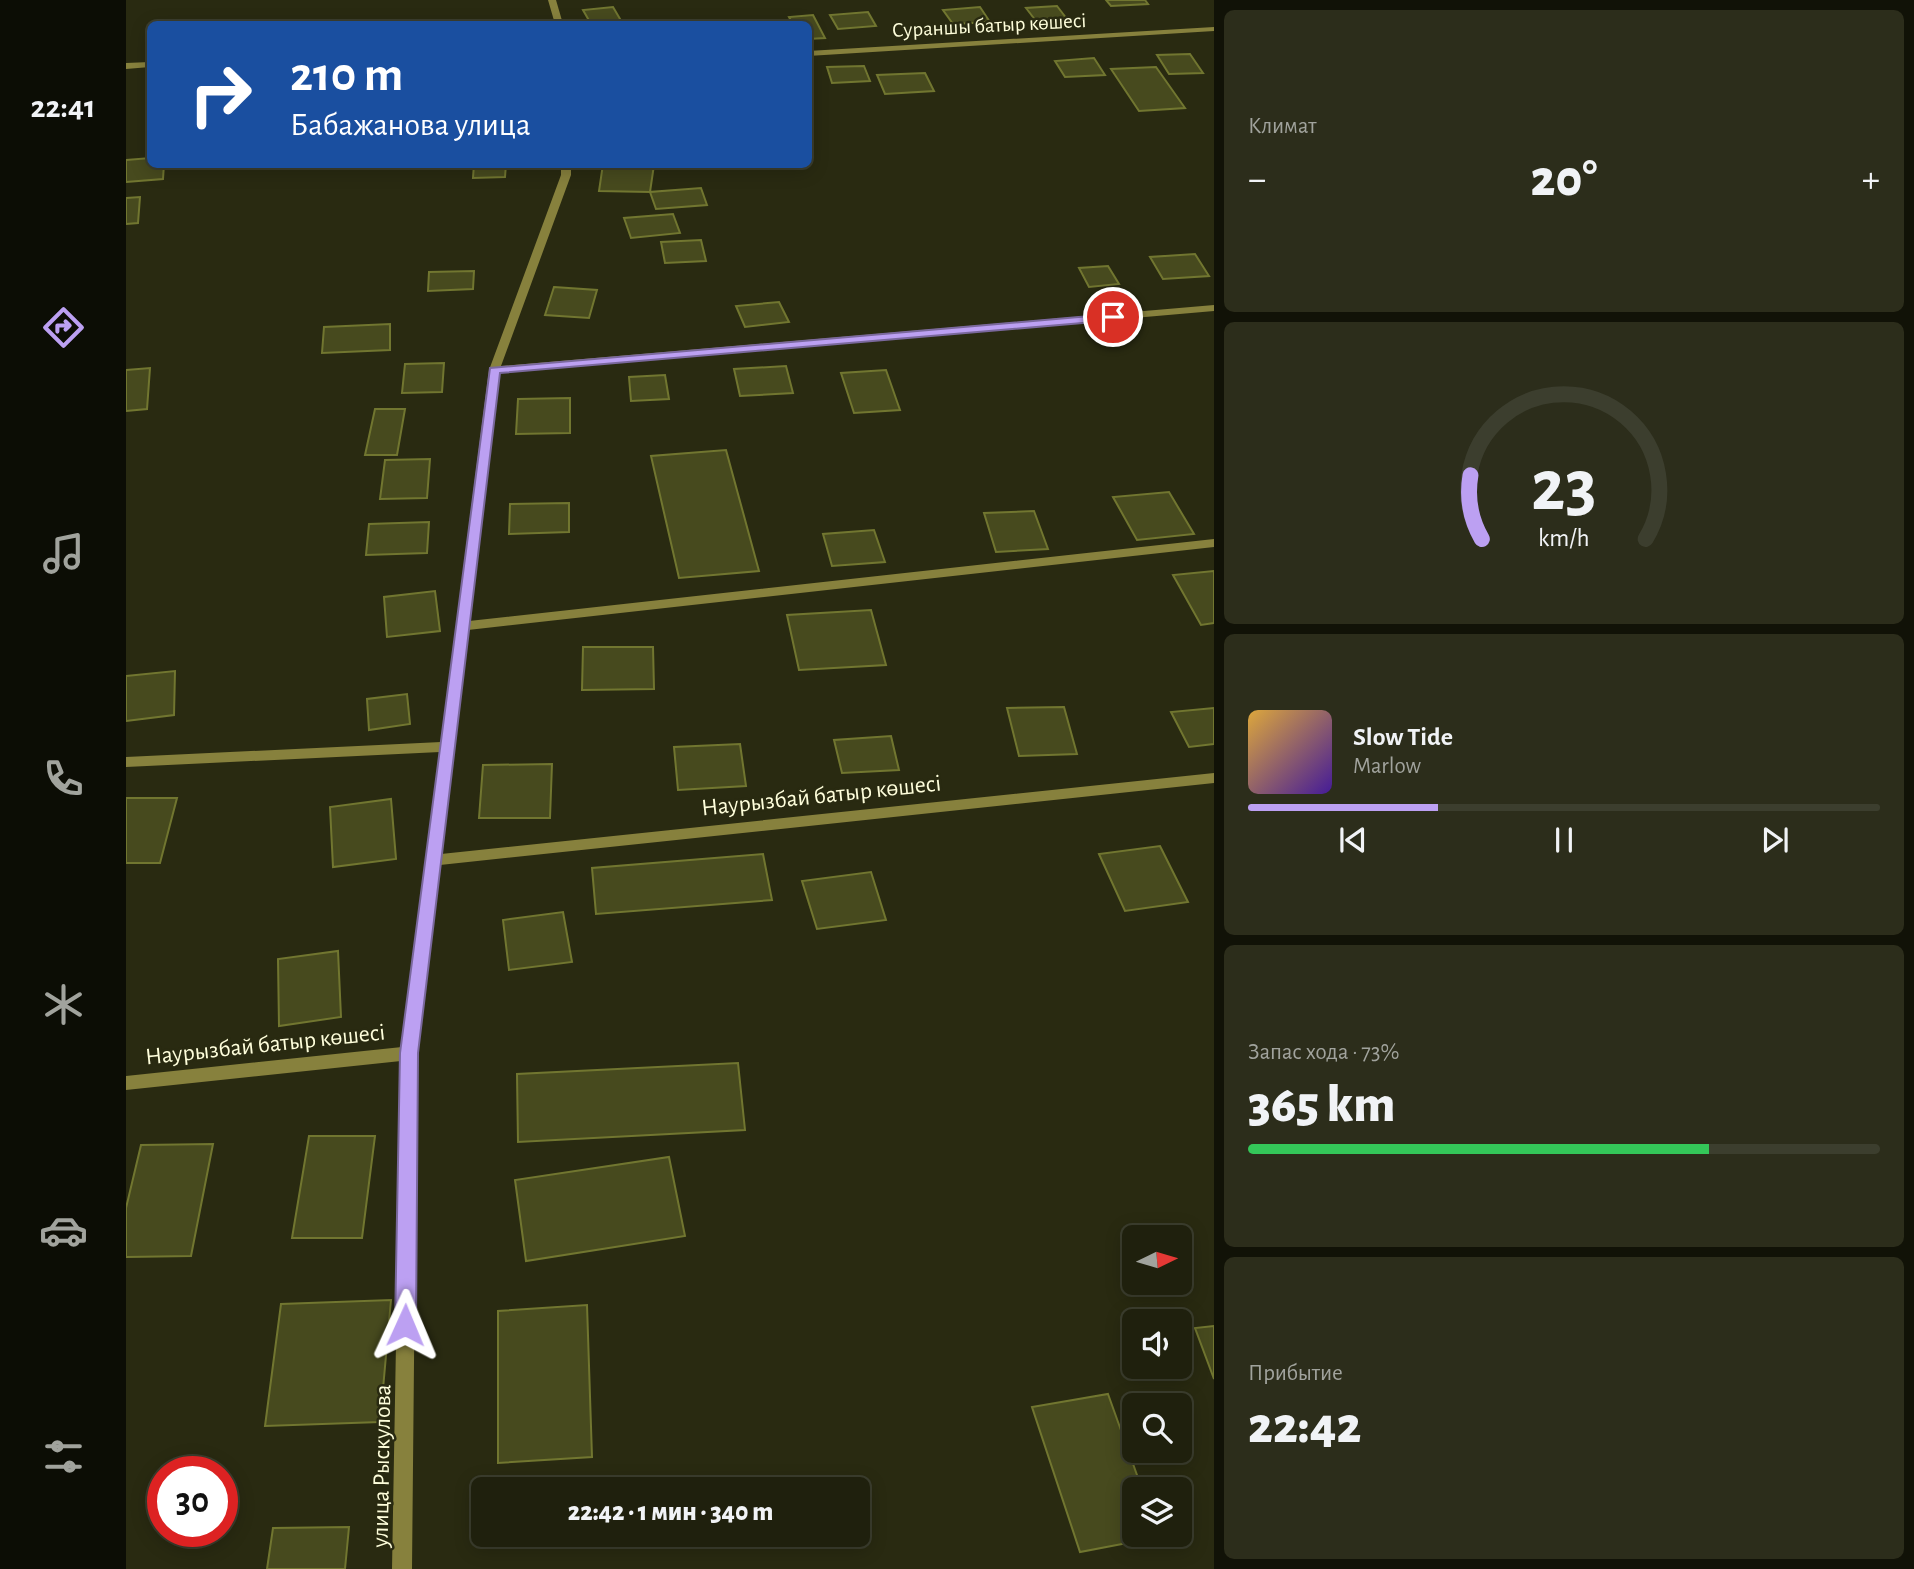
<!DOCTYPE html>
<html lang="ru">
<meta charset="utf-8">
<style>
:root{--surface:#1f200d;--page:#2c2d1b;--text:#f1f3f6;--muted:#a1a39d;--line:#3c3e2e;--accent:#bca0f2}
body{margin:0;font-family:"Alegreya Sans",sans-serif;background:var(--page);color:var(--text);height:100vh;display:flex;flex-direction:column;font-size:26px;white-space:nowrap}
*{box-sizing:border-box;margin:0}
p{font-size:23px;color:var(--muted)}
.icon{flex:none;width:38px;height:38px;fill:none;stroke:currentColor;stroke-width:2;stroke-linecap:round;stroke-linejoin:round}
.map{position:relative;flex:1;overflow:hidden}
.side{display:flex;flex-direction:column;gap:10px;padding:10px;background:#111207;width:700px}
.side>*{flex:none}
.hud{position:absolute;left:21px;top:21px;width:665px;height:147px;border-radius:10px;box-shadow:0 4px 18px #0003,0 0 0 2px var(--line);background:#1a4fa0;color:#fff;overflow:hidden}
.needle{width:46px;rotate:85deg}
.tools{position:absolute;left:996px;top:1225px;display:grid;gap:14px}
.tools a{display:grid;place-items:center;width:70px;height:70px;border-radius:10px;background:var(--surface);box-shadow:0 4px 18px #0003,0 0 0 2px var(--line);font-size:35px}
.speed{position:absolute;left:21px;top:1456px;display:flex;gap:14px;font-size:35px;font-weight:700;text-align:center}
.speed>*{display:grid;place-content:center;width:91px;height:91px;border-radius:50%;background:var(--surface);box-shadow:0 4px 18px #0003,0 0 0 2px var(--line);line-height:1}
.speed .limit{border:10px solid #d22;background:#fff;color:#111}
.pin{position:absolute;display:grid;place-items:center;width:60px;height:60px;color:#fff;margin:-30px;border:4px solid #fff;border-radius:50%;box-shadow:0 2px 7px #0007}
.me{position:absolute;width:77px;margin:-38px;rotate:1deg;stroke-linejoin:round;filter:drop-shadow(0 0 5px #0008)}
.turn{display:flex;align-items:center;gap:24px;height:147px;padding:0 28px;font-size:32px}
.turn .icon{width:91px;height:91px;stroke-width:2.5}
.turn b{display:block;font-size:49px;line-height:60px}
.big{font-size:52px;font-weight:800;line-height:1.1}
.side .card{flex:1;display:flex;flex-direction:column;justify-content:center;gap:10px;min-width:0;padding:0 24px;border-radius:10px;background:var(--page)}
.side .dial{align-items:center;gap:0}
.dial svg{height:182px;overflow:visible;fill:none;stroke:var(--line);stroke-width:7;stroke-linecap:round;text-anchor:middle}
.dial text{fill:var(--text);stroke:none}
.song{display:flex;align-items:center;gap:21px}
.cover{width:84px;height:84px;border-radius:10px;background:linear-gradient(135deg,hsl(40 70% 55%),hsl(260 70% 35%))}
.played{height:7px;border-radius:4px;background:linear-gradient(90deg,var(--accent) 30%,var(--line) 30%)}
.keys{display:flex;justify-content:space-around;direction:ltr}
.heat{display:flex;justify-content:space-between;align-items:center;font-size:38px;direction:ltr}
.charge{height:10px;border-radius:5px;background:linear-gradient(90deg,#34c759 73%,var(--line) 0)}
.trip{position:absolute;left:345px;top:1477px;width:399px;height:70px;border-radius:10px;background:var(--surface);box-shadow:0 4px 18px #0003,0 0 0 2px var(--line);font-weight:800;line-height:70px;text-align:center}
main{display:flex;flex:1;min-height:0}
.menu{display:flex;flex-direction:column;width:126px;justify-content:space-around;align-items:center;background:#0c0d05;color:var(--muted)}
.menu .icon{width:49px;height:49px}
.menu .current{color:var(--accent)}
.menu b{font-size:32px;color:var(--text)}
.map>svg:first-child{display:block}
</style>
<main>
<nav class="menu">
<b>22:41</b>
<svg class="icon current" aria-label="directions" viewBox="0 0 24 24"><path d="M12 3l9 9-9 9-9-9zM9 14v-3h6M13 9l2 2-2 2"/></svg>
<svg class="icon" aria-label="music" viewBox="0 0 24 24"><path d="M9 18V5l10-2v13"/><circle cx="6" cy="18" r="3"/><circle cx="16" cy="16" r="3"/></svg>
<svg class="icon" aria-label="phone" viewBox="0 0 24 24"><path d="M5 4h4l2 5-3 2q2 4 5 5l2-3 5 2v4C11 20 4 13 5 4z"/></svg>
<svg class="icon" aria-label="climate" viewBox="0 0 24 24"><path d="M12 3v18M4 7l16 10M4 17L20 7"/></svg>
<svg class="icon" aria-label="car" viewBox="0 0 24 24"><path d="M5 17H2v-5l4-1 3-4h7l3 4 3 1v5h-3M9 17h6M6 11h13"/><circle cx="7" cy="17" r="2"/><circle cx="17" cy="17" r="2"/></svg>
<svg class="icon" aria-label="filters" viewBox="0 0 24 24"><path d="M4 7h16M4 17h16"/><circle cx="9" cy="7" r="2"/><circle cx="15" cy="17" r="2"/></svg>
</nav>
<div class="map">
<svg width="1088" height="1569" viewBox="0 0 1088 1569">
<rect width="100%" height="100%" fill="#292a11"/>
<!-- building -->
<path fill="#474a1e" stroke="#717630" stroke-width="2" d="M980 0H1019L1022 4 985 6Z
M931 6 941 19 910 21 900 8Z
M487 7 497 24H465L457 10Z
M854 7 864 22 827 24 817 10Z
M742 12 750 26 712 29 704 15Z
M687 15 699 38 682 39V24H667L663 17Z
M1064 54 1077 73 1043 74 1031 55Z
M968 58 979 75 939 77 929 61Z
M738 66 744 81 706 83 701 67Z
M1030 67 1059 108 1013 111 985 69Z
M799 73 808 91 759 94 751 75Z
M24 158V164H38L37 179 0 182V160Z
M348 164H380L379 177 347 178Z
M477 164 528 165 524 192 473 191Z
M575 188 581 205 530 209 524 192Z
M14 197 12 223 0 224V198Z
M547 214 554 233 505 238 498 218Z
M575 240 580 261 539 263 535 242Z
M1069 254 1083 276 1037 279 1024 257Z
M982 266 993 284 963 287 953 268Z
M348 271 347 289 302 291 303 272Z
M428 287 471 290 463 318 419 315Z
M653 302 663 322 619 327 610 306Z
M264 324V350L196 353 198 327Z
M318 363 316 392 276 393 279 364Z
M660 366 667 393 614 396 608 369Z
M24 368 21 409 0 411V370Z
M760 370 774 410 728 413 715 373Z
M539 375 543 399 505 401 503 377Z
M444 398V433L390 434 392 399Z
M249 409H279L271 455H239Z
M600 450 633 571 553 578 525 456Z
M304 459 301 498 254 499 259 460Z
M1043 492 1068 534 1011 540 987 497Z
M443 503V532L383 534 384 504Z
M908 511 922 549 870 552 858 513Z
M303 522 301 553 240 555 243 524Z
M748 530 759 562 706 566 697 534Z
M1088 571V623L1075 625 1047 575Z
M309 591 314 631 261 637 258 597Z
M745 610 760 665 673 670 661 615Z
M457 647H527L528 689 456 690Z
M49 671 48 715 0 721V676Z
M281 694 284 724 243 730 241 699Z
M938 707 951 754 893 756 881 708Z
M1088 708V744L1063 747 1045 712Z
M765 736 773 770 716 773 708 740Z
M614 744 620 786 552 790 548 747Z
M426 764 424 818H353L357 765Z
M0 798H51L34 863H0Z
M265 799 270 859 207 867 204 807Z
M1034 846 1062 902 999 911 973 854Z
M637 854 646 900 470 914 466 868Z
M745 872 760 920 691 929 676 881Z
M437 912 446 962 383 970 377 920Z
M212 951 215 1017 153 1026 152 959Z
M612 1063 619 1130 392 1142 391 1074Z
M183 1136H249L236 1238H166Z
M87 1144 65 1256 0 1257V1208L15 1145Z
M543 1157 559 1236 400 1261 389 1180Z
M265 1300 254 1422 139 1426 155 1304Z
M461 1305 466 1457 372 1463V1311Z
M1088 1326V1379L1069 1328Z
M982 1394 1016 1489H1008V1535H1033V1537L954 1552 906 1407Z
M223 1527 219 1569H141L147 1528Z"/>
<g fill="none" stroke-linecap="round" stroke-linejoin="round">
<!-- minor -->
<path fill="#87813d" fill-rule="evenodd" d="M422 0H430L437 24H429Z
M1088 27V31L682 56V51Z
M24 62V67L0 69V63Z
M435 164H445V175L375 366 1088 305V311L373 373 343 621 1088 539V547L342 630 315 854 1088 773V783L314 865 291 1053 286 1569H266L275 1061 0 1090V1076L276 1047 314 752 0 767V757L315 742 363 370 435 175Z"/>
</g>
<!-- route -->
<path fill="#bca0f2" stroke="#7a689d" stroke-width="2" d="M987 314 993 317 991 320 374 373 292 1053 290 1325 287 1332 279 1334 272 1332 269 1325 274 1053 364 368Z"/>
<g text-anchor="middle" stroke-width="5" stroke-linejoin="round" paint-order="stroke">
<!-- far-street labels -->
<g font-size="21" fill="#fefedb" stroke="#292a11">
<text transform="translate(863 25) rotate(-3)" y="7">Сураншы батыр көшесі</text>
</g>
<!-- street labels -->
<g font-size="24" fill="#fefedb" stroke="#292a11">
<text transform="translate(695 795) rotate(-6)" y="8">Наурызбай батыр көшесі</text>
<text transform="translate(139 1044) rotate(-6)" y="8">Наурызбай батыр көшесі</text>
<text transform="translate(255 1466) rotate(-89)" y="8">улица Рыскулова</text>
</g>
</g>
</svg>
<div class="tools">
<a><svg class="needle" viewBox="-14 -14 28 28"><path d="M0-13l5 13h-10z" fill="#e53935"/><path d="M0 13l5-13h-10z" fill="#a1a39d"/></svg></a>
<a><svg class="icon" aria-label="sound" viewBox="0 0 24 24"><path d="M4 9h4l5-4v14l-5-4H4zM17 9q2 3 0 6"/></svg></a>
<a><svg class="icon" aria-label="search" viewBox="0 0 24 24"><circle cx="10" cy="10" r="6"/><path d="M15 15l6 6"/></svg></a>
<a><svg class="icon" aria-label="layers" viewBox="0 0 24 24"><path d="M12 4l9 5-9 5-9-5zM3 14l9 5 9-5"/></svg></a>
</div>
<div class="speed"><div class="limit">30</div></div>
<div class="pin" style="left:987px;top:317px;background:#d93025"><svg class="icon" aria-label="arrive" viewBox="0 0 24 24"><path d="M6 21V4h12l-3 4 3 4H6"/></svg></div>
<svg class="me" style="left:279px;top:1325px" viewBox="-20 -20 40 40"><path d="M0-17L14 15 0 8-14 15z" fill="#bca0f2" stroke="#fff" stroke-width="4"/></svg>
<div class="trip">22:42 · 1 мин · 340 m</div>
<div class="hud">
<div class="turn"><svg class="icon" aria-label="right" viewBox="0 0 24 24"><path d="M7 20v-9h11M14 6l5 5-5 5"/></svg><div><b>210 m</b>Бабажанова улица</div></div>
</div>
</div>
<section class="side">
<div class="card"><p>Климат</p>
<div class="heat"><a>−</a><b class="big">20°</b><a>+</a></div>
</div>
<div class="card dial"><svg viewBox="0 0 100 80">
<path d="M14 69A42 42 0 1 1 86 69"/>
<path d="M14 69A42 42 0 0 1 9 41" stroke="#bca0f2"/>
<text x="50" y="56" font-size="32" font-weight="700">23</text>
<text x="50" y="72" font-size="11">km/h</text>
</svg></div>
<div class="card">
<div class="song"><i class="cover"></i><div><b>Slow Tide</b><p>Marlow</p></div></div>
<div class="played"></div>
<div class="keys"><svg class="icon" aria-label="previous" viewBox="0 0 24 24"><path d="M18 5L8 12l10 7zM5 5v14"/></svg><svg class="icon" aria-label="pause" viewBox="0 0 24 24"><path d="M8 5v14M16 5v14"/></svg><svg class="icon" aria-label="next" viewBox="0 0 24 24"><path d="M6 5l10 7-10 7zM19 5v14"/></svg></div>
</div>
<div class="card"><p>Запас хода · 73%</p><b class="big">365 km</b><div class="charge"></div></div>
<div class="card"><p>Прибытие</p><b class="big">22:42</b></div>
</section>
</main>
